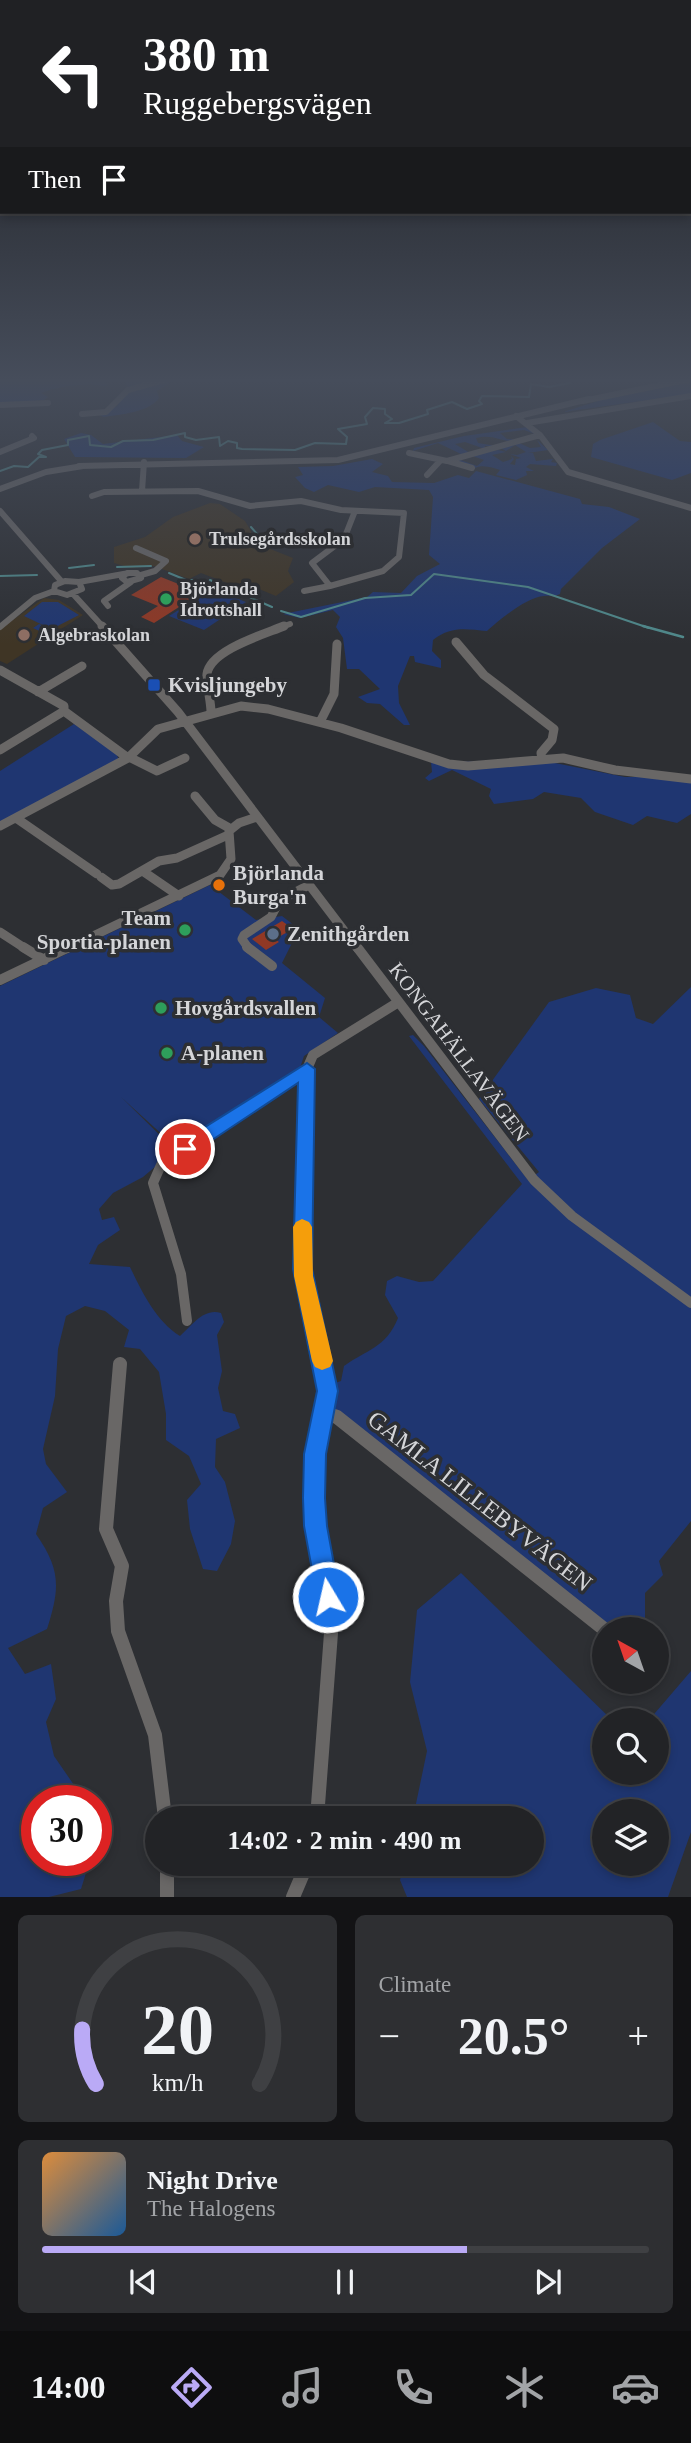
<!DOCTYPE html>
<meta charset="utf-8">
<style>
:root{--surface:#222326;--page:#2e2f32;--text:#f1f3f6;--muted:#a2a4a7;--line:#3f4043;--accent:#baaaf6}
body{margin:0;font-family:Georgia,serif;background:var(--page);color:var(--text);height:100vh;display:flex;flex-direction:column;font-size:26px;white-space:nowrap}
*{box-sizing:border-box;margin:0}
p{font-size:23px;color:var(--muted)}
.icon{flex:none;width:38px;height:38px;fill:none;stroke:currentColor;stroke-width:2;stroke-linecap:round;stroke-linejoin:round}
.map{position:relative;height:1897px;overflow:hidden}
.sheet{display:flex;flex-direction:column;gap:18px;padding:18px;background:#131315;flex:1}
.sheet>*{flex:none}
.banner{position:absolute;left:0px;top:0px;width:691px;height:214px;box-shadow:0 4px 10px #0003,0 0 0 2px var(--line);background:#202124;color:#fff;overflow:hidden}
.needle{width:46px;rotate:320deg}
.tools{position:absolute;left:592px;top:1617px;display:grid;gap:14px}
.tools a{display:grid;place-items:center;width:77px;height:77px;border-radius:50%;background:var(--surface);box-shadow:0 4px 10px #0003,0 0 0 2px var(--line);font-size:35px}
.speed{position:absolute;left:21px;top:1785px;display:flex;gap:14px;font-size:35px;font-weight:700;text-align:center}
.speed>*{display:grid;place-content:center;width:91px;height:91px;border-radius:50%;background:var(--surface);box-shadow:0 4px 10px #0003,0 0 0 2px var(--line);line-height:1}
.speed .limit{border:10px solid #d22;background:#fff;color:#111}
.pin{position:absolute;display:grid;place-items:center;width:60px;height:60px;color:#fff;margin:-30px;border:4px solid #fff;border-radius:50%;box-shadow:0 2px 7px #0007}
.me{position:absolute;width:77px;margin:-38px;rotate:351deg;stroke-linejoin:round;filter:drop-shadow(0 0 5px #0008)}
.turn{display:flex;align-items:center;gap:24px;height:147px;padding:0 28px;font-size:32px}
.turn .icon{width:91px;height:91px;stroke-width:2.5}
.turn b{display:block;font-size:49px;line-height:60px}
.then{display:flex;align-items:center;height:66px;padding:0 28px;background:#0003;gap:14px;font-size:26px}
.big{font-size:52px;font-weight:700;line-height:1.1}
.sheet .card{flex:1;display:flex;flex-direction:column;justify-content:center;gap:10px;min-width:0;padding:0 24px;border-radius:10px;background:var(--page)}
.sheet .dial{align-items:center;gap:0}
.dial svg{height:182px;overflow:visible;fill:none;stroke:var(--line);stroke-width:7;stroke-linecap:round;text-anchor:middle}
.dial text{fill:var(--text);stroke:none}
.song{display:flex;align-items:center;gap:21px}
.cover{width:84px;height:84px;border-radius:10px;background:linear-gradient(135deg,hsl(30 70% 55%),hsl(210 70% 35%))}
.played{height:7px;border-radius:4px;background:linear-gradient(90deg,var(--accent) 70%,var(--line) 70%)}
.keys{display:flex;justify-content:space-around;direction:ltr}
.heat{display:flex;justify-content:space-between;align-items:center;font-size:38px;direction:ltr}
.sheet .tiles{flex:1;display:grid;gap:18px;grid-template-columns:1fr 1fr}
.card:last-child{grid-column:span 2}
.trip{position:absolute;left:145px;top:1806px;width:399px;height:70px;border-radius:35px;background:var(--surface);box-shadow:0 4px 10px #0003,0 0 0 2px var(--line);font-weight:700;line-height:70px;text-align:center}
.menu{display:flex;height:112px;justify-content:space-around;align-items:center;background:#0e0e0f;color:var(--muted)}
.menu .icon{width:49px;height:49px}
.menu .current{color:var(--accent)}
.menu b{font-size:32px;color:var(--text)}
.map>svg:first-child{display:block}
</style>
<div class="map">
<svg width="691" height="1897" viewBox="0 0 691 1897">
<rect width="100%" height="100%" fill="#2d2f33"/>
<!-- education -->
<path fill="#3f3525" d="M210 503 220 504 245 521 251 531 252 542 243 548 253 542 293 558 288 571 294 582 276 596 244 583 237 587 201 573 189 579 154 566 131 568 114 563V547L145 537 173 517Z
M44 598 59 600 83 615 7 664 0 661V629Z"/>
<!-- green -->
<path fill="#1f3671" fill-rule="evenodd" d="M0 379H175L157 391 159 398C148 413 121 414 104 417L99 415 117 406 129 388 123 380H104L108 385 105 386C87 382 58 386 41 393L48 397 44 400 0 404Z
M691 382V394L563 412 601 400Z
M653 422 680 441 691 442V473L672 480 591 457 593 444 600 440Z
M527 427 535 434 524 430 500 433 507 439 518 440C502 444 495 433 476 438L478 443 496 446H485V449L465 442 455 444 470 453 461 454 438 443 413 451 414 448 464 436Z
M81 433 91 435 103 444 177 435 182 441 204 447 186 458 75 457 64 439Z
M537 440 548 450 528 453H533L536 461 553 459 551 462 557 463 556 466 530 464 526 467 534 471H526L527 475 516 480 496 475 500 470C493 468 483 464 475 468L455 463 458 459 477 466 484 460 470 455 498 450 506 452 492 455 503 462 512 459 511 456 514 459 510 464 515 465 516 459 521 458 510 454 517 455 526 452 515 445 506 451 501 448 517 442 530 448 541 447Z
M372 459 383 464 372 472 388 476 392 482 434 483 458 475 469 478 476 471 580 499 582 504 609 507 640 519 602 548 561 589 560 594C553 597 551 595 544 596 527 597 499 620 487 631 465 629 451 626 433 640L432 651 441 660V668L415 662 414 656H410L398 686 399 703 410 725H404L380 704 367 703 358 697 380 689 359 669H347L343 638 336 627 340 617 333 610 300 618 283 614 367 597 373 592 401 593 417 576 440 564 429 555 433 497 429 490 375 487 359 492 328 485 314 492 305 488 295 477 303 475 298 467 333 466Z
M212 589 246 602 204 630 169 616Z
M42 602H58L79 615 44 633 33 628 39 624 47 627 24 616Z
M74 724 116 753 119 760 10 819 0 821V771Z
M545 761 625 777H663L691 782V814L677 823 647 816 633 825 595 812 581 798 544 792 533 799 494 804 489 796 491 789 452 770 429 781 425 778 432 772 431 762Z
M210 885 256 920 282 916 299 929 282 963 325 998 319 1017 338 1033 304 1056 300 1068 177 1148 121 1097 175 1150 143 1177 113 1193 99 1209 102 1220 114 1217 120 1230 98 1245 89 1264 130 1267C142 1292 156 1321 180 1336 193 1325 203 1308 221 1313L224 1322 217 1335 222 1371 218 1388 223 1411 235 1414 240 1428 216 1439 215 1467 225 1482 235 1521 231 1544 217 1571 203 1569 190 1529 187 1500 201 1484 189 1456 166 1440V1414L159 1372 140 1349 124 1347 129 1330 105 1311 85 1306 66 1316 58 1349 55 1396 43 1449 46 1464 67 1492 43 1508 36 1534C61 1570 60 1588 47 1629L8 1648 25 1674 51 1664 56 1699 46 1722 54 1756 85 1801H37V1860H90L81 1889 49 1897H0V986Z
M691 987V1521L659 1561 663 1575 645 1593V1629H609L334 1409 335 1383 341 1381 344 1366C366 1350 386 1348 398 1318L385 1295 387 1281 397 1276 419 1282 433 1281 522 1184 409 1036 413 1035 424 1046 528 1180 539 1172 479 1099 549 1002 596 988 630 995 636 1018 653 1024Z
M461 1573 612 1720H604V1773H656V1720H649L691 1671V1832L668 1897H407L400 1880 404 1864H532V1818H413L427 1751 410 1682 417 1610ZM656 1811V1864H604V1811Z"/>
<g fill="none" stroke-linecap="round" stroke-linejoin="round">
<!-- stream-far1 -->
<path stroke="#508a8c" stroke-width="2" d="M0 471 14 466 28 467 39 457H46L38 454 42 450 68 445V440L89 436 90 445 111 447 123 441 153 440 185 433V437L196 440 219 437 220 446 228 441 237 443V448L242 449 295 450 315 443 346 444 347 437 338 429 367 424 365 417 373 408 385 409V414L392 419 385 423H399L428 414 427 410 452 402 467 409 482 404 479 401 482 396 529 397 531 384 549 387 570 383 568 379
M251 527 265 543
M117 567 151 566
M69 568 94 565
M169 573 186 580H196
M0 576 37 575
M210 580 272 607
M281 611 301 617 365 598 411 595 434 574 528 587 649 628"/>
<!-- stream -->
<path stroke="#508a8c" stroke-width="2.5" d="M643 626 683 637"/>
</g>
<!-- building -->
<path fill="#913824" d="M161 577 201 593 154 623 141 617 158 606 131 595Z
M282 921 293 929 275 939 279 942 266 950 252 939Z"/>
<g fill="none" stroke-linecap="round" stroke-linejoin="round">
<!-- minor-far3 -->
<path stroke="#696766" stroke-width="6" d="M583 401 690 379
M0 405 48 403
M82 414 106 412 128 390 167 379
M516 416 540 435 568 472 691 508
M527 423 691 396
M0 452 34 438 32 436
M409 453 447 461 540 435
M448 461 472 468
M79 466 338 460 589 399
M427 475 440 461
M0 489 46 472 83 466
M142 491 144 462
M92 496 104 492 198 491 250 506 301 501 341 510 404 513 399 557 383 571 330 586 312 563 344 539 355 511
M0 511 62 582
M136 548 166 561 155 571 141 575
M127 573H137L141 578 127 582 122 578Z
M65 581 79 582 82 589 67 595 54 591 55 585Z
M79 582 129 573
M304 591 330 586
M74 595 104 628
M108 606 104 601 131 582
M0 627 35 598 54 591
M279 628 290 624"/>
<!-- minor-far2 -->
<path stroke="#696766" stroke-width="9" d="M102 626 178 712 358 949
M456 642 484 675 554 729 552 740 541 753 542 759
M0 670 64 706V711L128 758
M38 692 82 666
M211 712C211 701 206 683 207 674 210 650 265 634 284 626
M320 722 334 694 337 644
M0 750 64 711
M129 757 157 771 185 758
M195 796 215 820 231 829
M16 818 97 874
M0 826 128 758 158 729 241 706 268 709 341 728 449 764 468 766 563 758 615 770 691 779
M144 872 179 896
M101 877 112 885 119 884 159 861 177 858 228 835
M0 932 26 949
M66 949 220 875 231 859 229 831 239 823 257 817
M249 949 242 939 244 935 271 917 280 900 309 885"/>
<!-- minor-far1 -->
<path stroke="#696766" stroke-width="10" d="M23 947 44 960
M247 947 272 966
M357 947 534 1180 572 1216 691 1303
M0 980 69 947
M187 1321 181 1274 153 1183 161 1165 307 1069
M322 1363 303 1269 307 1069 313 1055 397 1003"/>
<!-- minor -->
<path stroke="#696766" stroke-width="14" d="M120 1364 106 1529 122 1566 116 1601 118 1631 155 1735 165 1818
M325 1413 337 1417 604 1629
M317 1818 332 1620 314 1498 315 1454 327 1390 321 1361
M167 1864V1897
M293 1897 307 1864"/>
</g>
<!-- sky -->
<linearGradient id="sky" x2="0" y2="1"><stop stop-color="#191a1c"/><stop offset="0.59" stop-color="#464d5b"/><stop offset="1" stop-color="#464d5b" stop-opacity="0"/></linearGradient>
<rect width="691" height="645" fill="url(#sky)"/>
<!-- route -->
<path fill="#1a73e8" stroke="#114b97" stroke-width="2" d="M307 1063 315 1069 312 1269 338 1391 326 1454 325 1498 327 1526 340 1597 337 1605 328 1608 320 1605 317 1597 304 1526 303 1498 304 1454 317 1391 293 1269 298 1083 191 1154H178L176 1149 178 1144Z"/>
<!-- slow -->
<path fill="#f59e0b" d="M302 1219 309 1222 312 1227 313 1276 333 1361 330 1367 322 1370 315 1367 312 1361 294 1276 293 1227 296 1222Z"/>
<!-- markers -->
<g fill="#8d6e63" stroke="#2d2f33" stroke-width="2.5">
<circle cx="195" cy="539" r="7"/>
<circle cx="24" cy="635" r="7"/>
</g>
<g fill="#2e9e5b" stroke="#2d2f33" stroke-width="2.5">
<circle cx="166" cy="599" r="7"/>
<circle cx="185" cy="930" r="7"/>
<circle cx="161" cy="1008" r="7"/>
<circle cx="167" cy="1053" r="7"/>
</g>
<rect fill="#1a4fb4" stroke="#2d2f33" stroke-width="2.5" x="147" y="678" width="14" height="14" rx="3.5"/>
<circle fill="#e8710a" stroke="#2d2f33" stroke-width="2.5" cx="219" cy="885" r="7"/>
<circle fill="#5c6f8a" stroke="#2d2f33" stroke-width="2.5" cx="273" cy="934" r="7"/>
<g text-anchor="middle" stroke-width="7" stroke-linejoin="round" paint-order="stroke">
<!-- far-poi labels -->
<g font-size="18" font-weight="bold" fill="#d4d5d8" stroke="#2d2f33" text-anchor="start">
<text x="209" y="545">Trulsegårdsskolan</text>
<text x="180" y="595">Björlanda<tspan x="180" dy="21">Idrottshall</tspan></text>
<text x="38" y="641">Algebraskolan</text>
</g>
<!-- poi labels -->
<g font-size="21" font-weight="bold" fill="#d4d5d8" stroke="#2d2f33" text-anchor="start">
<text x="168" y="692">Kvisljungeby</text>
<text x="233" y="880">Björlanda<tspan x="233" dy="24">Burga'n</tspan></text>
<text x="171" y="925" text-anchor="end">Team<tspan x="171" dy="24">Sportia-planen</tspan></text>
<text x="287" y="941">Zenithgården</text>
<text x="175" y="1015">Hovgårdsvallen</text>
<text x="181" y="1060">A-planen</text>
</g>
<!-- street labels -->
<g font-size="21" fill="#d4d5d8" stroke="#2d2f33">
<text transform="translate(459 1052) rotate(53)" y="7">KONGAHÄLLAVÄGEN</text>
</g>
<!-- near-street labels -->
<g font-size="24" fill="#d4d5d8" stroke="#2d2f33">
<text transform="translate(480 1501) rotate(38)" y="8">GAMLA LILLEBYVÄGEN</text>
</g>
</g>
</svg>
<div class="tools">
<a><svg class="needle" viewBox="-14 -14 28 28"><path d="M0-13l5 13h-10z" fill="#e53935"/><path d="M0 13l5-13h-10z" fill="#a2a4a7"/></svg></a>
<a><svg class="icon" aria-label="search" viewBox="0 0 24 24"><circle cx="10" cy="10" r="6"/><path d="M15 15l6 6"/></svg></a>
<a><svg class="icon" aria-label="layers" viewBox="0 0 24 24"><path d="M12 4l9 5-9 5-9-5zM3 14l9 5 9-5"/></svg></a>
</div>
<div class="speed"><div class="limit">30</div></div>
<div class="pin" style="left:185px;top:1149px;background:#d93025"><svg class="icon" aria-label="arrive" viewBox="0 0 24 24"><path d="M6 21V4h12l-3 4 3 4H6"/></svg></div>
<svg class="me" style="left:328px;top:1597px" viewBox="-20 -20 40 40"><circle r="17" fill="#1a73e8" stroke="#fff" stroke-width="3"/><path d="M0-11L8 9 0 5-8 9z" fill="#fff"/></svg>
<div class="trip">14:02 · 2 min · 490 m</div>
<div class="banner">
<div class="turn"><svg class="icon" aria-label="left" viewBox="0 0 24 24"><path d="M17 20v-9H6M10 6l-5 5 5 5"/></svg><div><b>380 m</b>Ruggebergsvägen</div></div>
<div class="then">Then<svg class="icon" aria-label="arrive" viewBox="0 0 24 24"><path d="M6 21V4h12l-3 4 3 4H6"/></svg></div>
</div>
</div>
<section class="sheet">
<div class="tiles">
<div class="card dial"><svg viewBox="0 0 100 80">
<path d="M14 69A42 42 0 1 1 86 69"/>
<path d="M14 69A42 42 0 0 1 8 45" stroke="#baaaf6"/>
<text x="50" y="56" font-size="32" font-weight="700">20</text>
<text x="50" y="72" font-size="11">km/h</text>
</svg></div>
<div class="card"><p>Climate</p>
<div class="heat"><a>−</a><b class="big">20.5°</b><a>+</a></div>
</div>
<div class="card">
<div class="song"><i class="cover"></i><div><b>Night Drive</b><p>The Halogens</p></div></div>
<div class="played"></div>
<div class="keys"><svg class="icon" aria-label="previous" viewBox="0 0 24 24"><path d="M18 5L8 12l10 7zM5 5v14"/></svg><svg class="icon" aria-label="pause" viewBox="0 0 24 24"><path d="M8 5v14M16 5v14"/></svg><svg class="icon" aria-label="next" viewBox="0 0 24 24"><path d="M6 5l10 7-10 7zM19 5v14"/></svg></div>
</div>
</div>
</section>
<nav class="menu">
<b>14:00</b>
<svg class="icon current" aria-label="directions" viewBox="0 0 24 24"><path d="M12 3l9 9-9 9-9-9zM9 14v-3h6M13 9l2 2-2 2"/></svg>
<svg class="icon" aria-label="music" viewBox="0 0 24 24"><path d="M9 18V5l10-2v13"/><circle cx="6" cy="18" r="3"/><circle cx="16" cy="16" r="3"/></svg>
<svg class="icon" aria-label="phone" viewBox="0 0 24 24"><path d="M5 4h4l2 5-3 2q2 4 5 5l2-3 5 2v4C11 20 4 13 5 4z"/></svg>
<svg class="icon" aria-label="climate" viewBox="0 0 24 24"><path d="M12 3v18M4 7l16 10M4 17L20 7"/></svg>
<svg class="icon" aria-label="car" viewBox="0 0 24 24"><path d="M5 17H2v-5l4-1 3-4h7l3 4 3 1v5h-3M9 17h6M6 11h13"/><circle cx="7" cy="17" r="2"/><circle cx="17" cy="17" r="2"/></svg>
</nav>
